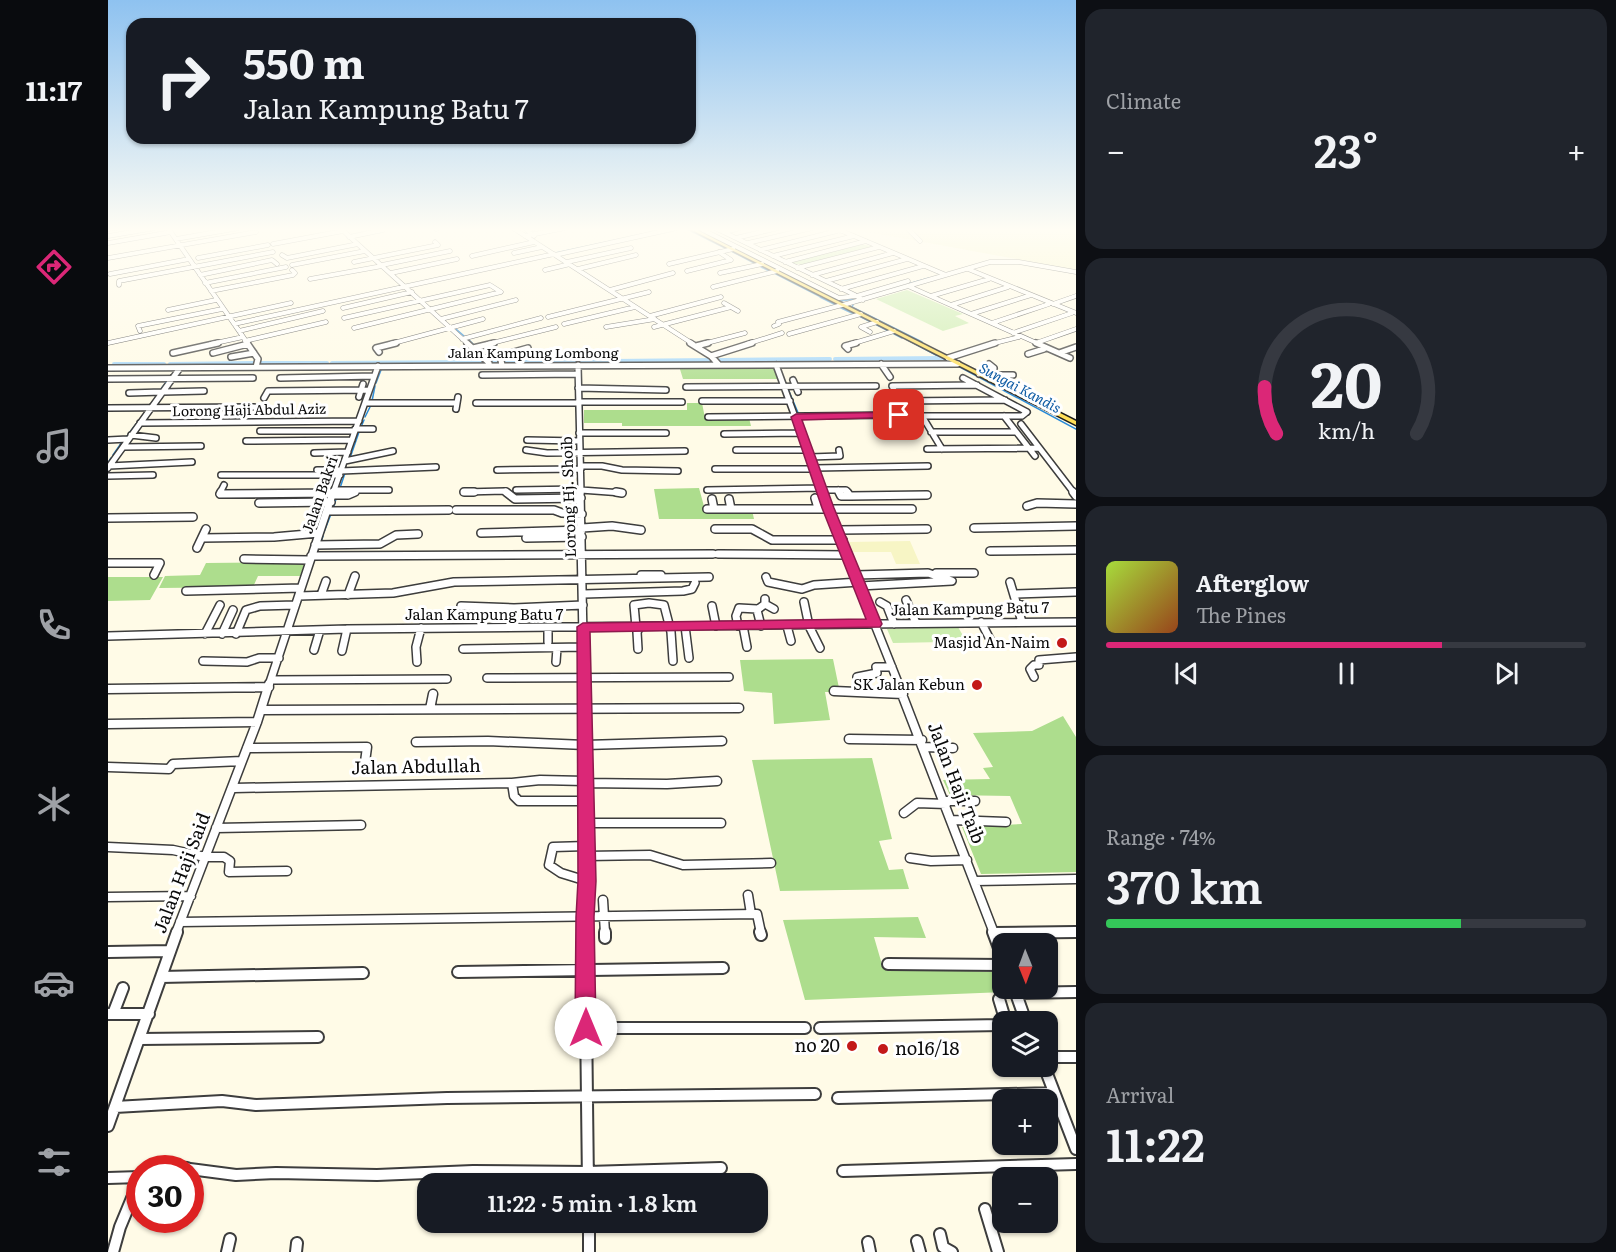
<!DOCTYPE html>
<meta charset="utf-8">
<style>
:root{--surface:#171b24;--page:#20242c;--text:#f1f3f6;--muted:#9ea1a6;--line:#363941;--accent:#db2777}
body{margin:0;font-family:Literata,serif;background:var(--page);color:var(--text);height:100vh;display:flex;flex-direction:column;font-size:22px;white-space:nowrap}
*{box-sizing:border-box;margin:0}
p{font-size:20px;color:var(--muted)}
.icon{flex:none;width:33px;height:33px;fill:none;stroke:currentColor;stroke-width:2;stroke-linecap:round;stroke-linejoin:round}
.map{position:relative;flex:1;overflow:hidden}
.drawer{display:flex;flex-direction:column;gap:9px;padding:9px;background:#0d0f14;width:540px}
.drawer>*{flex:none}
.guide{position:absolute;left:18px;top:18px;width:570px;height:126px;border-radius:18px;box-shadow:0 2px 4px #0004;background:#171b24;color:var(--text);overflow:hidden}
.needle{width:39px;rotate:179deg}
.fabs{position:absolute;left:884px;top:933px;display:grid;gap:12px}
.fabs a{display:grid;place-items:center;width:66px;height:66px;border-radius:12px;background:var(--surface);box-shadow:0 2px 4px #0004;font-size:30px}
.speed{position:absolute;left:18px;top:1155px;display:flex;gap:12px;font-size:30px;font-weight:700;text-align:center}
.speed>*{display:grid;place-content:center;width:78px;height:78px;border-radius:50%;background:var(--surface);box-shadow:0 2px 4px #0004;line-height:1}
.speed .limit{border:9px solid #d22;background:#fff;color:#111}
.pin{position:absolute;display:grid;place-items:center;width:51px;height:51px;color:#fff;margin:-26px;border-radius:12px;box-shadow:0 3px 9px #0006}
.me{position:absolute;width:66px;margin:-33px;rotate:0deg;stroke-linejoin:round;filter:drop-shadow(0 0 4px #0008)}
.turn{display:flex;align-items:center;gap:21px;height:126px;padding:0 18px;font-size:27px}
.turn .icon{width:78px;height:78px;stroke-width:2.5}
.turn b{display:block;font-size:42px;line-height:51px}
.big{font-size:45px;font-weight:600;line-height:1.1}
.drawer .widget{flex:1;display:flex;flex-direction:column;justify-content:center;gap:9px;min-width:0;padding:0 21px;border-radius:18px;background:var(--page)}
.drawer .dial{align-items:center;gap:0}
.dial svg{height:156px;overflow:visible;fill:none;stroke:var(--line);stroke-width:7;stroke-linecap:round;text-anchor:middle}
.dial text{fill:var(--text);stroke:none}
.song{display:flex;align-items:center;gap:18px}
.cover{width:72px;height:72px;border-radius:9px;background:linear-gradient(135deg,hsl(80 70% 55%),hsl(20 70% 35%))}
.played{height:6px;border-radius:3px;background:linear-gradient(90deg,var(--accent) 70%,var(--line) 70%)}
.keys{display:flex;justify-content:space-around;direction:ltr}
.heat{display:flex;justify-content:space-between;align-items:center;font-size:33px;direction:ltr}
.charge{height:9px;border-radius:4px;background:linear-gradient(90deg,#34c759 74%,var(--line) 0)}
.trip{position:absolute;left:309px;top:1173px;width:351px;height:60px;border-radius:18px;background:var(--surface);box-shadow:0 2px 4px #0004;font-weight:600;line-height:60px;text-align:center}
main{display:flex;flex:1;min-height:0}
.tab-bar{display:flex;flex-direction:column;width:108px;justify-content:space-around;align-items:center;background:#090b0e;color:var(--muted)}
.tab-bar .icon{width:42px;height:42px}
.tab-bar .on{color:var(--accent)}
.tab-bar b{font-size:27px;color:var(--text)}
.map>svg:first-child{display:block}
</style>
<main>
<nav class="tab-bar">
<b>11:17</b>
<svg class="icon on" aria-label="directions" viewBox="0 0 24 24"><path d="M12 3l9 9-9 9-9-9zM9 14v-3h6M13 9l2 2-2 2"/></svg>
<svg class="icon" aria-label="music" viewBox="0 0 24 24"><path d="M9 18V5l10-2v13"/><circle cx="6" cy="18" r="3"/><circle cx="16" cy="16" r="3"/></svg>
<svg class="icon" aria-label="phone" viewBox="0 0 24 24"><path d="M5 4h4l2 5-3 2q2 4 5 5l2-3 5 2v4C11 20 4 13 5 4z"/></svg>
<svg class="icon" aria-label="climate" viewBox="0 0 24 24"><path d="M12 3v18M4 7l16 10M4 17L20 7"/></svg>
<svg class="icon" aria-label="car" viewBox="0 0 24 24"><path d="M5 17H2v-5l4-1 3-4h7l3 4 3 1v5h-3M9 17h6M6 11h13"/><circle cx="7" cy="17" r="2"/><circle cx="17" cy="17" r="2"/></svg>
<svg class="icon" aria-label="filters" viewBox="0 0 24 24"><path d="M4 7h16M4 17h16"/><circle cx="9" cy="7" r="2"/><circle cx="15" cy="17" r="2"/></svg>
</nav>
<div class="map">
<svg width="968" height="1252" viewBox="0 0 968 1252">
<rect width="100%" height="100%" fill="#fffbe7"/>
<!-- farmland -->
<path fill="#f7f5c5" d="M736 228H968V270L810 241Z
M802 541 812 564H788L783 552H745L741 542Z"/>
<!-- green -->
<path fill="#cbecae" d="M752 244 767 247 697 265 683 263Z
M799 290 855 314 847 316 861 323 835 331 768 299Z
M850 627 861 646 839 647 836 642 785 643 779 629Z"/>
<!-- forest -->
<path fill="#addd8d" d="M571 366H666L670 379H575Z
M579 403H594L597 418H641L643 426H514V423H476V410H579Z
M591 488 597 510H644L646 519H551L546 489Z
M197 562 192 576H150L145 587 51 588 57 576 92 575 98 563Z
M0 577H55L42 600 0 601Z
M725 659 731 688H723L724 692H717L722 720 666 724 664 693 636 691 632 660Z
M955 716 968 737V872L873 874 854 827 914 824 902 796 842 795 835 780 882 779 875 768 885 767 865 733 924 731Z
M764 758 784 839 771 841 781 870 795 869 801 889 672 891 644 760Z
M810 917 818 938 766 937 775 968 890 972 897 992 697 1000 675 920Z"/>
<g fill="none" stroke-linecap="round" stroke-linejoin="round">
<!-- stream -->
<path stroke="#298ad7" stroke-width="1.5" d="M577 228 619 249
M538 233 560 228
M520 237 535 234
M623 251 648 264
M447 253 517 238
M653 267 663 272
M666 273 711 296
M716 293 732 301 748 299
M712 297 728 305
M754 297 821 278
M745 305 744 307 814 342
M731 307 746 314
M751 316 763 322
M767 324 794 338
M348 329 356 336
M360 339 367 346
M798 339 841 362
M370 349 384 362
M850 366 968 429
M673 372 678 384
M268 383 273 370
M53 389 59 381
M680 389 691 415
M264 401 267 386
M42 406 48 397
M257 417 263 405
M692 418 695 431
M253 427 256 420
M696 434 705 455
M19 436 32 419
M5 455 14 442
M242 458 251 432
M0 463 3 458
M711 470 717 487
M232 488 237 473
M719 492 723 502
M225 509 228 499
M726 511 732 526
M216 532 223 514
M213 542 215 536
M739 542 745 557
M746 561 750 572
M758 590 770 619"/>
<!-- canal -->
<path stroke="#a7d8fb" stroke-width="4" d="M727 359 834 358
M612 360 722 359
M383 362H392
M397 362 606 360
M153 363H219
M224 363 377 362
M6 364H56
M62 364 147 363"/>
<defs>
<path id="minor-far4" d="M60 228 140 344
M232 228 360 344
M405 228 585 344
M599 228 595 230 731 298 748 296 755 300
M607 228 747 295
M719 228 734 231 838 275
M799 228 812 241
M0 229 8 228
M328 229 331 228
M616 232 633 228
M0 236 47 228
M417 236 457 228
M426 236 419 230 427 228
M241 237 275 230
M628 238 670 228
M68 239 131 228
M0 243 63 232
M640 243 704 228
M165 244 235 231
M652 250 729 231
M406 253 434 247
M174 255 179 258 250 244
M447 255 569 228
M364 256 426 242
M665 256 746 236
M0 258 148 232
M90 258 160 245
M246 262 330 245 327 242
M459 262 523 248
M677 262 758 241
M561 264 625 249
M184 265 257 251
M274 265 342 251
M689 268 771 247
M470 269 528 255
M860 269 968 313
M437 270 462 264
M579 271 623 260 611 252
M283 273 349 259
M612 273 654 264
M2 274 81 259
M92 275 164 260 169 264
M704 275 785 253
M202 279 274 266
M718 281 799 259
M97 283 178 267
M11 285V281L165 252
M800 286 931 344
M605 287 669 271
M733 289 815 266
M502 290 565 273
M103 291 185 275 187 273 184 270
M749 296 800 281
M823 296 881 279
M616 303 630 311
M945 304 968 296
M735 305 882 262H911L968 272
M843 305 900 287
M235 308 304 292
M60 310 108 300
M863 314 923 295
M542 316 613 297
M440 317 541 292
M236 318 382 285 393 292 246 328
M333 319 408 300
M884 323 941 304
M126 324 446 254
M456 324 527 307
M666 326 671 324 670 322 734 305
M498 327 547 319
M546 327 623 307
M32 331 30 326 114 309
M131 331 215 311
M762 332 753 327 769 322
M905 333 964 313
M681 334 753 314
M354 339 433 318
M137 341 218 322
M0 343 183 303
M928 343 968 329
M103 344 135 337
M282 344 375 319
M380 344 448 327
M595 344 637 333
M639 344 674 333
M743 344 786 331
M883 344 911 337"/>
<path id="minor-far3" d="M139 343 150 359 148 367
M359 343 381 363V366
M582 343 603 356 611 365
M928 343 962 358
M588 346 600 343
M365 348 386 343
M740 349 737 346 748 343
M271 352 268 348 288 343
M65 353 110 343
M105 353 140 344
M951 353 968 347
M920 354 936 349
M603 356 644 343
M123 357 146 353
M840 358 887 343
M773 364 782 377
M394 365 392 356 420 348
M470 365 473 493
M668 365 715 493
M0 368 850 364
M871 374 886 368 881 364
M374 375 470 374
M172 378 266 376
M855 378 919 412
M0 379 145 378
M882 379 893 375H905
M685 380 690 392
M869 385 784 386 797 412 805 416H914L919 412
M578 387 768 386
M470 388 558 390
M55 392 96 391
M21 393 54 392
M251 397 255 384
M156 398 160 391 261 390
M594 401H682
M792 401 897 400
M470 402H574
M257 403H349
M368 403H470
M0 408 146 407
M348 409 350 397
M814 416 834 449
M896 416 927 456
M600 417 791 415
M32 423 251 421
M913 424 966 493
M247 429H265
M152 431H247
M823 432H908
M471 433H558
M616 434 692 433
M23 435 48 438
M0 440 20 439
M419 440 471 441
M138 441 244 440
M15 447 93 446
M819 449 931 448
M418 450 439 453 577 451
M628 450H699
M206 453 240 452
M702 457 732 456 731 450
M237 461 285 451
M1 466 84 462
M473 466H494L514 470 570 471
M0 468 72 368
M707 468 820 466
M607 469H707
M209 470H234
M389 470 473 469
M233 471 328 467
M113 475H232
M0 476 45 475
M227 490H281
M408 490 473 489
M473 490 514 493
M599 490 714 488
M714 490H730
M730 490H738L740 493
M730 490 732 493
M356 492 397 491 399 493
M112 493 116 485
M198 493H226
M225 493 270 366
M244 493 247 492"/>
<path id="minor-far2" d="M113 492 112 494 226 493
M356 492H366
M398 492 407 499 473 498
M472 492 476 685
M508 492 514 493
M714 492 791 685
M731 492 733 496H742L739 492
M965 492 968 496
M225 495H240L247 492
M742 496 819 495
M707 498 710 508
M604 499 606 509
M621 499 623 509
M151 503 223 502
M919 506 929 503 968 504
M599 509H804
M348 510H446L454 513 474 514
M220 511 341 510
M0 518 85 517
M474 528 504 526 533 530
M866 528 968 526
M607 529H644L664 540H735
M731 530 819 529
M373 533 474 530
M94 538 166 537 211 533
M418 538 474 537
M207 545 272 544 288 535 310 534
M89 548 98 529
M882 551 968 550
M610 554 740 555
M203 556 605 554
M136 559 201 560
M0 563H52L46 575
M828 573H866
M533 575H553
M748 575 820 573 844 581 752 586
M658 577 660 582 694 589 706 585 751 582
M902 582 914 622
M78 591 193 588
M476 594 575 591 584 589 587 583
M908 594 968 592
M213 595 218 581
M240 595 247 576
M191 596 285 593 346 582 601 577
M798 600 808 623
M696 602 701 626 712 648
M772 602 779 606 786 624
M908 603 919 607
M657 604 666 609
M353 606 406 608 475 605
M604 606 608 626
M873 622 884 643
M577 626 581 658
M630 626 628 616 631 608 649 609
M635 626 639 647
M653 626 649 610 657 604V599
M679 626 683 641
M528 627 526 605 541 603 556 605 563 632 565 661
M440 628V642
M97 634 112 605
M114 634 125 610
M128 634 138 610 152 606 187 605
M0 636 239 629 968 622
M355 649 476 647
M530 649 529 632 532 627
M206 650 212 630
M234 651 239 629
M95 661 139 662 151 658H171
M309 662 308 647 313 628
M448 662 449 648
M749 677 769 673 768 667H784
M926 677 922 669 926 665H931V660L968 657
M379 678 621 677
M164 680 339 679
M161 685 225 492"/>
<path id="minor-far1" d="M476 684 479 823 477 933
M790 684 886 933
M0 689 161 687
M726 691 795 694
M322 709 325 694
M153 710 631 708
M0 724 149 722
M741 739 814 740
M308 742 380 741 477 745 614 741
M816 747 845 748
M139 748 259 747 257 762
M0 767 61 769 65 764 134 761
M404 783 432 780 477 781
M477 783 559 784 609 781
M126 788 404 783 406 796 411 801H477
M837 801H867
M796 813 809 803 838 804
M844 820 898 822
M479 823H613
M108 828 253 825
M479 846 445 847 441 865 453 873 479 881
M0 847 65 850 97 857H116L122 861 121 872 179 871
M479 856 542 855 575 865 663 863
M802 858 823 861 859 860
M867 881 968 879
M640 895 643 914
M0 897 83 896
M495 900 497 933
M72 922 649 914 653 933
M68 933 149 722 161 684
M886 933 968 932"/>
<path id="minor" d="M477 932 480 1184
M497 932V938
M652 932 653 935
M885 932 894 956
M886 933 968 932
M0 952 62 951
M780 964 894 965
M350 972 615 968
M53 977 255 973
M906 988 918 1022
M907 993 968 992
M891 999 898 1022
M0 1014H41
M5 1014 15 988
M478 1028H697
M712 1028 894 1025
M32 1039 210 1037
M939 1057H968
M936 1066 968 1149
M730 1098 946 1093
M7 1107 114 1101 148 1105 339 1098 707 1094
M0 1126 69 932
M52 1168 58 1166 79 1168
M82 1169 128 1175 168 1173 269 1175 365 1171 480 1172 613 1168
M735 1171 968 1164
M0 1178 32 1177
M877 1209 890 1252
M481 1222V1252
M832 1234 835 1247 844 1252
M809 1241 812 1252
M760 1242 762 1252
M5 1252 12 1227 32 1179
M119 1252 122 1239
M188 1252 189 1243"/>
<path id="major" d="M580 228H585L968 421V425Z"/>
</defs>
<!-- minor-far4 casing -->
<use href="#minor-far4" stroke="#3d3d3d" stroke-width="5"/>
<!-- minor-far3 casing -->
<use href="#minor-far3" stroke="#3d3d3d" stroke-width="8"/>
<!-- minor-far2 casing -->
<use href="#minor-far2" stroke="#3d3d3d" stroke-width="10"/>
<!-- minor-far1 casing -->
<use href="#minor-far1" stroke="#3d3d3d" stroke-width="11"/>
<!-- minor casing -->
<use href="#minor" stroke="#3d3d3d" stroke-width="14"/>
<!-- major casing -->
<use href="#major" stroke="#1b1b1b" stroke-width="3"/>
<!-- minor-far4 -->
<use href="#minor-far4" stroke="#fff" stroke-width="4"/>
<!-- minor-far3 -->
<use href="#minor-far3" stroke="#fff" stroke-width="5"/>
<!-- minor-far2 -->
<use href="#minor-far2" stroke="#fff" stroke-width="7"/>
<!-- minor-far1 -->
<use href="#minor-far1" stroke="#fff" stroke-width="8"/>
<!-- minor -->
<use href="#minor" stroke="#fff" stroke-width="10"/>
<!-- major -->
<use href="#major" fill="#ffde57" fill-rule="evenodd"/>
</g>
<!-- sky -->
<linearGradient id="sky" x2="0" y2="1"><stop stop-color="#8ec2f0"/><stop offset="0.57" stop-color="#fffdf4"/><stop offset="1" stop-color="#fffdf4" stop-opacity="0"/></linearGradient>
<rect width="968" height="403" fill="url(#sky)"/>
<!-- route -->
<path fill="#db2777" stroke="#8e194d" stroke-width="1.5" d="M791 412 796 415 795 417 694 420 726 508 774 624 772 627 482 632 488 881 486 917 488 1028 485 1035 478 1038 470 1035 467 1028 468 917 470 881 469 627 475 623 758 619 714 508 683 417 688 414Z"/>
<!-- markers -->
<g fill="#c31919" stroke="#fff" stroke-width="2">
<circle cx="954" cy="643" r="6"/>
<circle cx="869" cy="685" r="6"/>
<circle cx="744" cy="1046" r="6"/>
<circle cx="775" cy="1049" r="6"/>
</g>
<g text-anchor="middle" stroke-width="6" stroke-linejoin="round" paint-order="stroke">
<!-- far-street labels -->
<g font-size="14" fill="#0a0a0a" stroke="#fff">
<text x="425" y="358">Jalan Kampung Lombong</text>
<text transform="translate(141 410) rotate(-1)" y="5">Lorong Haji Abdul Aziz</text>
</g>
<!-- far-water labels -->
<g font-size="14" font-style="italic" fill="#0c5aa3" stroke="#fff">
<text transform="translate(912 388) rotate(28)" y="5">Sungai Kandis</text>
</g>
<!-- street labels -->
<g font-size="15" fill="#0a0a0a" stroke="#fff">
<text transform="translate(212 495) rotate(-71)" y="5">Jalan Bakri</text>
<text transform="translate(461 497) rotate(-92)" y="5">Lorong Hj. Shoib</text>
<text transform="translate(862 609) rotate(-1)" y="5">Jalan Kampung Batu 7</text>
<text x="376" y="620">Jalan Kampung Batu 7</text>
</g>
<!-- poi labels -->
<g font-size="15" fill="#0a0a0a" stroke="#fff" text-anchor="end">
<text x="942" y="648">Masjid An-Naim</text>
<text x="857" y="690">SK Jalan Kebun</text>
</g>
<!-- near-street labels -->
<g font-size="18" fill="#0a0a0a" stroke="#fff">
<text transform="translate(308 767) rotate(-1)" y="6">Jalan Abdullah</text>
<text transform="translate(848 783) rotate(69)" y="6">Jalan Haji Taib</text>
<text transform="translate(74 873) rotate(-69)" y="6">Jalan Haji Said</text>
</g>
<!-- near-poi labels -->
<g font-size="18" fill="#0a0a0a" stroke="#fff" text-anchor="end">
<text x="732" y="1052">no 20</text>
<text x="787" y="1055" text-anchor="start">no16/18</text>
</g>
</g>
</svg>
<div class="fabs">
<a><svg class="needle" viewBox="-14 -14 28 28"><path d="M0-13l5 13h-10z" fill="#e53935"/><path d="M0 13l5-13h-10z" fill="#9ea1a6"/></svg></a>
<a><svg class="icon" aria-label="layers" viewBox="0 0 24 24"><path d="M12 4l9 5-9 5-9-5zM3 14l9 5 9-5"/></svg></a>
<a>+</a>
<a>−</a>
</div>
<div class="speed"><div class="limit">30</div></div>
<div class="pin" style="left:791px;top:415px;background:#d93025"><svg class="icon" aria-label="arrive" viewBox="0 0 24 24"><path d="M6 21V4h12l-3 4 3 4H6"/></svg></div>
<svg class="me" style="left:478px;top:1028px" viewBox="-20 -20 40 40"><circle r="19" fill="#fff"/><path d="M0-13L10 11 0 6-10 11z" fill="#db2777"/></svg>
<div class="trip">11:22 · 5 min · 1.8 km</div>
<div class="guide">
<div class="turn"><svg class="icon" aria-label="right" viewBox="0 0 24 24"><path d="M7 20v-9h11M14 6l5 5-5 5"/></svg><div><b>550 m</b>Jalan Kampung Batu 7</div></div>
</div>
</div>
<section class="drawer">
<div class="widget"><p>Climate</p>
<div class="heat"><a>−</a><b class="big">23°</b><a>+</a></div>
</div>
<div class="widget dial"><svg viewBox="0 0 100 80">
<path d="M14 69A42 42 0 1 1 86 69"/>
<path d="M14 69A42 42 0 0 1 8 45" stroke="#db2777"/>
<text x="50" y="56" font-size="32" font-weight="700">20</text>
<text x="50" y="72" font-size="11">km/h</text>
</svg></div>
<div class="widget">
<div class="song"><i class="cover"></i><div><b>Afterglow</b><p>The Pines</p></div></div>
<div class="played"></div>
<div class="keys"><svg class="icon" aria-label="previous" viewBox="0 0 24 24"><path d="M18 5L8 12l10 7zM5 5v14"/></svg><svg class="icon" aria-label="pause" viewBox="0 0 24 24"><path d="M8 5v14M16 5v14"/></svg><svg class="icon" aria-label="next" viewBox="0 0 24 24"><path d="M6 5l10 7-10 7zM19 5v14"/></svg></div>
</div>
<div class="widget"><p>Range · 74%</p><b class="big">370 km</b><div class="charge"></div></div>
<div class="widget"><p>Arrival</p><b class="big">11:22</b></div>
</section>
</main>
